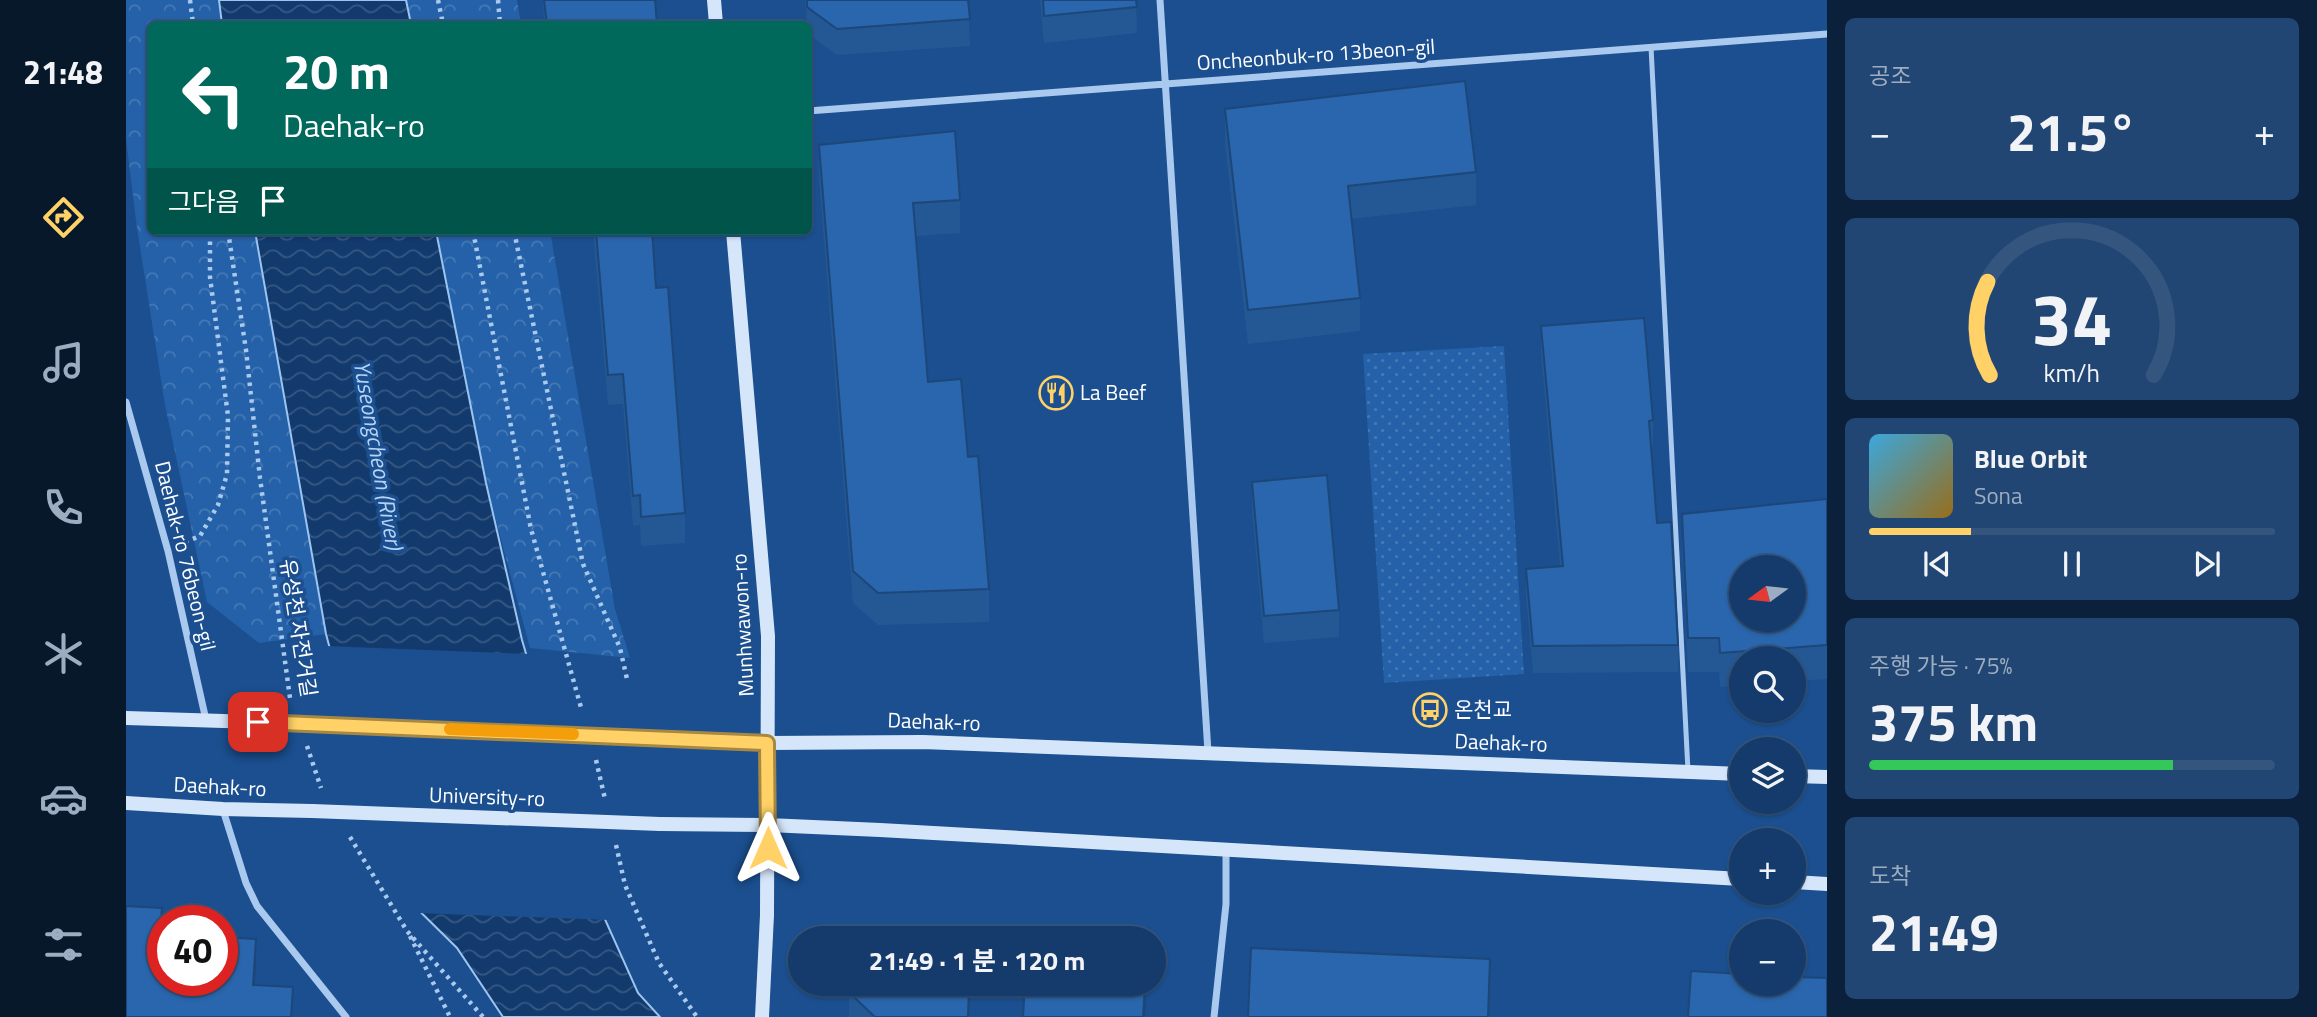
<!DOCTYPE html>
<html lang="ko">
<meta charset="utf-8">
<style>
:root{--surface:#143b6b;--page:#214673;--text:#f1f3f6;--muted:#9dadc1;--line:#33557e;--accent:#ffd166}
body{margin:0;font-family:"Titillium Web","Noto Sans KR",sans-serif;background:var(--page);color:var(--text);height:100vh;display:flex;flex-direction:column;font-size:26px;white-space:nowrap}
*{box-sizing:border-box;margin:0}
p{font-size:23px;color:var(--muted)}
.icon{flex:none;width:38px;height:38px;fill:none;stroke:currentColor;stroke-width:2;stroke-linecap:round;stroke-linejoin:round}
.map{position:relative;flex:1;overflow:hidden}
.side{display:flex;flex-direction:column;gap:18px;padding:18px;background:#0b203b;width:490px}
.side>*{flex:none}
.guide{position:absolute;left:21px;top:21px;width:665px;height:214px;border-radius:10px;box-shadow:0 2px 5px #0004,0 0 0 2px var(--line);background:#00695c;color:#fff;overflow:hidden}
.needle{width:46px;rotate:255deg}
.fabs{position:absolute;left:1603px;top:555px;display:grid;gap:14px}
.fabs a{display:grid;place-items:center;width:77px;height:77px;border-radius:50%;background:var(--surface);box-shadow:0 2px 5px #0004,0 0 0 2px var(--line);font-size:35px}
.speed{position:absolute;left:21px;top:905px;display:flex;gap:14px;font-size:35px;font-weight:700;text-align:center}
.speed>*{display:grid;place-content:center;width:91px;height:91px;border-radius:50%;background:var(--surface);box-shadow:0 2px 5px #0004,0 0 0 2px var(--line);line-height:1}
.speed .limit{border:10px solid #d22;background:#fff;color:#111}
.pin{position:absolute;display:grid;place-items:center;width:60px;height:60px;color:#fff;margin:-30px;border-radius:14px;box-shadow:0 4px 10px #0006}
.me{position:absolute;width:77px;margin:-38px;rotate:0deg;stroke-linejoin:round;filter:drop-shadow(0 0 5px #0008)}
.turn{display:flex;align-items:center;gap:24px;height:147px;padding:0 21px;font-size:32px}
.turn .icon{width:91px;height:91px;stroke-width:2.5}
.turn b{display:block;font-size:49px;line-height:60px}
.then{display:flex;align-items:center;height:66px;padding:0 21px;background:#0003;gap:14px;font-size:26px}
.big{font-size:52px;font-weight:700;line-height:1.1}
.side .widget{flex:1;display:flex;flex-direction:column;justify-content:center;gap:10px;min-width:0;padding:0 24px;border-radius:10px;background:var(--page)}
.side .dial{align-items:center;gap:0}
.dial svg{height:182px;overflow:visible;fill:none;stroke:var(--line);stroke-width:7;stroke-linecap:round;text-anchor:middle}
.dial text{fill:var(--text);stroke:none}
.song{display:flex;align-items:center;gap:21px}
.cover{width:84px;height:84px;border-radius:10px;background:linear-gradient(135deg,hsl(200 70% 55%),hsl(40 70% 35%))}
.played{height:7px;border-radius:4px;background:linear-gradient(90deg,var(--accent) 25%,var(--line) 25%)}
.keys{display:flex;justify-content:space-around;direction:ltr}
.heat{display:flex;justify-content:space-between;align-items:center;font-size:38px;direction:ltr}
.charge{height:10px;border-radius:5px;background:linear-gradient(90deg,#34c759 75%,var(--line) 0)}
.trip{position:absolute;left:662px;top:926px;width:378px;height:70px;border-radius:35px;background:var(--surface);box-shadow:0 2px 5px #0004,0 0 0 2px var(--line);font-weight:700;line-height:70px;text-align:center}
main{display:flex;flex:1;min-height:0}
.dock{display:flex;flex-direction:column;width:126px;justify-content:space-around;align-items:center;background:#08182b;color:var(--muted)}
.dock .icon{width:49px;height:49px}
.dock .active{color:var(--accent)}
.dock b{font-size:32px;color:var(--text)}
.map>svg:first-child{display:block}
</style>
<main>
<nav class="dock">
<b>21:48</b>
<svg class="icon active" aria-label="directions" viewBox="0 0 24 24"><path d="M12 3l9 9-9 9-9-9zM9 14v-3h6M13 9l2 2-2 2"/></svg>
<svg class="icon" aria-label="music" viewBox="0 0 24 24"><path d="M9 18V5l10-2v13"/><circle cx="6" cy="18" r="3"/><circle cx="16" cy="16" r="3"/></svg>
<svg class="icon" aria-label="phone" viewBox="0 0 24 24"><path d="M5 4h4l2 5-3 2q2 4 5 5l2-3 5 2v4C11 20 4 13 5 4z"/></svg>
<svg class="icon" aria-label="climate" viewBox="0 0 24 24"><path d="M12 3v18M4 7l16 10M4 17L20 7"/></svg>
<svg class="icon" aria-label="car" viewBox="0 0 24 24"><path d="M5 17H2v-5l4-1 3-4h7l3 4 3 1v5h-3M9 17h6M6 11h13"/><circle cx="7" cy="17" r="2"/><circle cx="17" cy="17" r="2"/></svg>
<svg class="icon" aria-label="filters" viewBox="0 0 24 24"><path d="M4 7h16M4 17h16"/><circle cx="9" cy="7" r="2"/><circle cx="15" cy="17" r="2"/></svg>
</nav>
<div class="map">
<svg width="1701" height="1017" viewBox="0 0 1701 1017">
<defs>
<pattern id="grass-dots" width="8" height="8" patternUnits="userSpaceOnUse" patternTransform="scale(1.75)"><rect width="8" height="8" fill="#2461a8"/><path d="M2 2h.1M6 6h.1" fill="none" stroke="#4579b5" stroke-width="1.8" stroke-linecap="round"/></pattern>
<pattern id="park-crowns" width="20" height="18" patternUnits="userSpaceOnUse" patternTransform="scale(1.75)"><rect width="20" height="18" fill="#2461a8"/><path d="M2 6a3 3 0 1 1 6 0M12 15a3 3 0 1 1 6 0" fill="none" stroke="#4579b5"/></pattern>
<pattern id="water-waves" width="16" height="10" patternUnits="userSpaceOnUse" patternTransform="scale(1.75)"><rect width="16" height="10" fill="#123a6d"/><path d="M0 5q4-4 8 0t8 0" fill="none" stroke="#365883"/></pattern>
</defs>
<rect width="100%" height="100%" fill="#1b4f8f"/>
<!-- grass -->
<path fill="url(#grass-dots)" d="M1378 346 1398 674 1258 683 1237 354Z"/>
<!-- park -->
<path fill="url(#park-crowns)" d="M0 0H93L96 24H24V231H129L200 634 133 643 81 602 39 405 11 228 0 139Z
M280 0H391L395 24H285Z
M310 231H424L489 609 504 658 404 648 360 483Z"/>
<!-- water -->
<path fill="url(#water-waves)" stroke="#9cc4f0" stroke-width="2" d="M93 0H280L285 24H96Z
M129 231H310L360 483 396 640 477 915 512 993 534 1017H377L331 948 267 885 200 634Z"/>
<!-- pier -->
<path fill="#1b4f8f" d="M200 646 404 654 483 920 290 913 264 886Z"/>
<g fill="none" stroke-linecap="round" stroke-linejoin="round">
<!-- path -->
<path stroke="#a9c9ee" stroke-width="4.5" stroke-dasharray="3.5 5" stroke-linecap="butt" d="M64 0 67 24
M312 0 317 24
M372 0 374 24
M102 231 120 350 134 478 164 698
M347 231 405 529 456 711
M388 231 457 564 494 648 501 679
M59 542 74 536 92 505 101 474 102 416 84 277V231
M181 746 195 788
M470 760 479 799
M224 837 281 931 357 1017
M490 845 499 885 533 963 571 1017
M284 936 324 1017"/>
<!-- lane -->
<path stroke="#a9c9ee" stroke-width="5" d="M1525 47 1562 771"/>
<!-- street -->
<path stroke="#a9c9ee" stroke-width="7" d="M1034 0 1082 752
M682 111 1701 34
M0 402 42 551 80 720
M97 810 120 883 131 906 220 1017
M1088 1017 1100 904V850"/>
<!-- secondary -->
<path stroke="#d6e6fa" stroke-width="14" d="M588 0 590 24
M607 231 642 636 641 915 636 1017
M0 718 158 723
M507 736 641 743 797 742 1615 774
M1668 776 1701 777
M0 803 97 809 186 811
M534 824 642 825 754 830 1615 879
M1668 882 1701 884"/>
<!-- secondary-bridge -->
<path stroke="#d6e6fa" stroke-width="14" d="M158 723 507 736
M186 811 534 824"/>
</g>
<!-- wall -->
<path fill="#245895" d="M417 0H529L531 24H418Z
M679 0H842L844 46 711 55 682 34V24H681Z
M914 0H1010L1011 33 918 43Z
M1099 109 1350 172V205L1225 219 1234 298V331L1122 344 1099 143Z
M693 145 834 200V233L790 236 802 382 842 457 863 589V622L752 625 727 603 693 178Z
M467 231H526L530 288 559 513V543L515 546 514 525 507 526 497 404 482 405Z
M1415 326 1527 420V447H1525L1531 523 1552 645V672L1407 673 1400 596V569L1434 566 1415 353Z
M1126 482 1213 610V637L1138 643 1126 509Z
M1701 499V679L1668 681V658H1615V685L1594 687 1593 672H1562L1556 547V514Z
M723 984H843V1017H723Z"/>
<!-- shaded-wall -->
<path fill="#1d4779" d="M130 939V965L127 1011V985Z
M1364 959V992L1363 1017H1362Z
M1019 984H1021L1019 1017H1017Z"/>
<!-- building -->
<path fill="#2a66ad" stroke="#1d4779" stroke-width="2" fill-rule="evenodd" d="M418 0H529L531 24H421Z
M681 0H842L844 19 711 29 681 7Z
M917 0H1010L1011 7 918 16Z
M1339 81 1350 172 1222 186 1234 298 1122 310 1099 109Z
M829 131 834 200 787 203 802 382 835 379 842 457 852 456 863 589 752 593 727 571 693 145Z
M470 231H526L530 288 542 287 559 513 515 517 514 495 507 496 497 374 482 375Z
M1518 318 1527 420 1523 421 1531 523 1545 522 1552 645 1407 646 1400 569 1437 566 1415 326Z
M1201 475 1213 610 1138 616 1126 482Z
M1701 499V645L1594 653 1593 638H1562L1556 514ZM1615 567H1668V620H1615Z
M0 906 36 908 34 933H37V980H96V937L130 939 127 985 167 987 165 1017H0Z
M766 925 844 934V938H753Z
M1125 948 1364 959 1362 1017H1122Z
M1565 971 1615 974V984H1668V977L1701 978V1017H1562Z
M723 984H843L842 1017H749L730 999Z
M899 984H1019L1017 1017H897Z"/>
<g fill="none" stroke-linecap="round" stroke-linejoin="round">
<defs>
<path id="route" d="M132 722 641 743 642 848"/>
</defs>
<!-- route casing -->
<use href="#route" stroke="#a68842" stroke-width="18"/>
<!-- route -->
<use href="#route" stroke="#ffd166" stroke-width="12"/>
<!-- slow -->
<path stroke="#f59e0b" stroke-width="12" d="M324 729 447 734"/>
</g>
<!-- icons -->
<defs>
<symbol id="restaurant-ring" viewBox="-11 -11 22 22"><circle r="9.5" fill="#1b4f8f" stroke="#ffd166" stroke-width="1.5"/><path d="M-5-6h1v4h1v-4h1v4h1v-4h1v5L-1.5 .5V6h-2V.5L-5-1ZM5-6V6H3V1.5H1.5Q1.5-4 5-6Z" fill="#ffd166"/></symbol>
<symbol id="bus-ring" viewBox="-11 -11 22 22"><circle r="9.5" fill="#1b4f8f" stroke="#ffd166" stroke-width="1.5"/><path d="M-5-6H5V4H4V6H2V4H-2V6H-4V4H-5ZM-3.5-4V0h7V-4ZM-3.5 1.2v1.5H-2V1.2ZM2 1.2v1.5H3.5V1.2Z" fill="#ffd166"/></symbol>
</defs>
<g fill-rule="evenodd">
<use href="#restaurant-ring" x="911" y="374" width="38" height="38"/>
<use href="#bus-ring" x="1285" y="691" width="38" height="38"/>
</g>
<g text-anchor="middle" stroke-width="7" stroke-linejoin="round" paint-order="stroke">
<!-- street labels -->
<g font-size="21" fill="#fff" stroke="#1b4f8f">
<text transform="translate(1190 55) rotate(-4)" y="7">Oncheonbuk-ro 13beon-gil</text>
<text transform="translate(59 556) rotate(76)" y="7">Daehak-ro 76beon-gil</text>
<text transform="translate(617 625) rotate(-93)" y="7">Munhwawon-ro</text>
<text transform="translate(172 628) rotate(81)" y="7">유성천 자전거길</text>
<text transform="translate(808 722) rotate(2)" y="7">Daehak-ro</text>
<text transform="translate(1375 743) rotate(2)" y="7">Daehak-ro</text>
<text transform="translate(94 787) rotate(3)" y="7">Daehak-ro</text>
<text transform="translate(361 797) rotate(2)" y="7">University-ro</text>
</g>
<!-- poi labels -->
<g font-size="21" fill="#fff" stroke="#1b4f8f" text-anchor="start">
<text x="954" y="400">La Beef</text>
<text x="1328" y="717">온천교</text>
</g>
<!-- water labels -->
<g font-size="23" font-style="italic" fill="#b5d3f5" stroke="#1b4f8f">
<text transform="translate(252 455) rotate(80)" y="8">Yuseongcheon (River)</text>
</g>
</g>
</svg>
<div class="fabs">
<a><svg class="needle" viewBox="-14 -14 28 28"><path d="M0-13l5 13h-10z" fill="#e53935"/><path d="M0 13l5-13h-10z" fill="#9dadc1"/></svg></a>
<a><svg class="icon" aria-label="search" viewBox="0 0 24 24"><circle cx="10" cy="10" r="6"/><path d="M15 15l6 6"/></svg></a>
<a><svg class="icon" aria-label="layers" viewBox="0 0 24 24"><path d="M12 4l9 5-9 5-9-5zM3 14l9 5 9-5"/></svg></a>
<a>+</a>
<a>−</a>
</div>
<div class="speed"><div class="limit">40</div></div>
<div class="pin" style="left:132px;top:722px;background:#d93025"><svg class="icon" aria-label="arrive" viewBox="0 0 24 24"><path d="M6 21V4h12l-3 4 3 4H6"/></svg></div>
<svg class="me" style="left:642px;top:848px" viewBox="-20 -20 40 40"><path d="M0-17L14 15 0 8-14 15z" fill="#ffd166" stroke="#fff" stroke-width="4"/></svg>
<div class="trip">21:49 · 1 분 · 120 m</div>
<div class="guide">
<div class="turn"><svg class="icon" aria-label="left" viewBox="0 0 24 24"><path d="M17 20v-9H6M10 6l-5 5 5 5"/></svg><div><b>20 m</b>Daehak-ro</div></div>
<div class="then">그다음<svg class="icon" aria-label="arrive" viewBox="0 0 24 24"><path d="M6 21V4h12l-3 4 3 4H6"/></svg></div>
</div>
</div>
<section class="side">
<div class="widget"><p>공조</p>
<div class="heat"><a>−</a><b class="big">21.5°</b><a>+</a></div>
</div>
<div class="widget dial"><svg viewBox="0 0 100 80">
<path d="M14 69A42 42 0 1 1 86 69"/>
<path d="M14 69A42 42 0 0 1 13 28" stroke="#ffd166"/>
<text x="50" y="56" font-size="32" font-weight="700">34</text>
<text x="50" y="72" font-size="11">km/h</text>
</svg></div>
<div class="widget">
<div class="song"><i class="cover"></i><div><b>Blue Orbit</b><p>Sona</p></div></div>
<div class="played"></div>
<div class="keys"><svg class="icon" aria-label="previous" viewBox="0 0 24 24"><path d="M18 5L8 12l10 7zM5 5v14"/></svg><svg class="icon" aria-label="pause" viewBox="0 0 24 24"><path d="M8 5v14M16 5v14"/></svg><svg class="icon" aria-label="next" viewBox="0 0 24 24"><path d="M6 5l10 7-10 7zM19 5v14"/></svg></div>
</div>
<div class="widget"><p>주행 가능 · 75%</p><b class="big">375 km</b><div class="charge"></div></div>
<div class="widget"><p>도착</p><b class="big">21:49</b></div>
</section>
</main>
